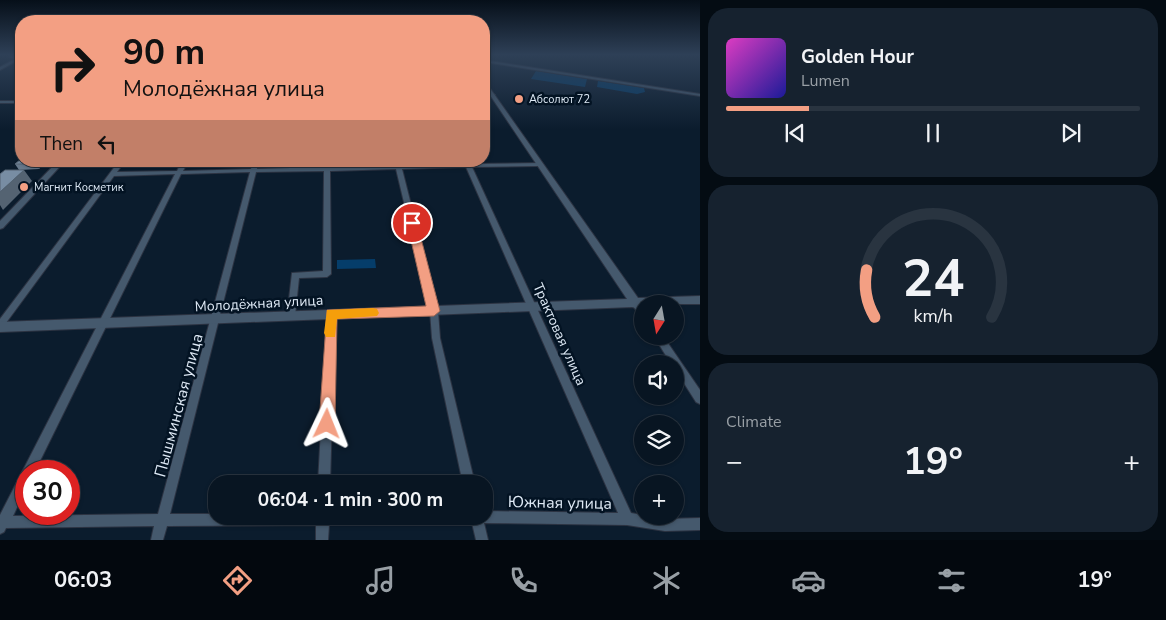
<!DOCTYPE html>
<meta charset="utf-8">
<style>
:root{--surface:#081522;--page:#16222f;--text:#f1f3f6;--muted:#989fa5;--line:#293440;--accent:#f39f83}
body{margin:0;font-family:"Nunito Sans",sans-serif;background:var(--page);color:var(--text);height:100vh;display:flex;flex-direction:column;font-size:19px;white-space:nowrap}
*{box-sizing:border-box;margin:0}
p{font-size:16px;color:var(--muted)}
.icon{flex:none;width:28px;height:28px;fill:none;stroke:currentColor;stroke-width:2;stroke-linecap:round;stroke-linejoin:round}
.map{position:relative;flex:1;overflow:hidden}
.details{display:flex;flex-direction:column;gap:8px;padding:8px;background:#040c13;width:466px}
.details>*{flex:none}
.hud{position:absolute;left:15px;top:15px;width:475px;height:152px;border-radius:20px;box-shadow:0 1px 4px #0004,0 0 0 1px var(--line);background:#f39f83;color:#111;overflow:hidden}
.needle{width:32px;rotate:191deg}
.tools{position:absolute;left:634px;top:295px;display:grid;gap:10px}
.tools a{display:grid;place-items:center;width:50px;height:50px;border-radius:50%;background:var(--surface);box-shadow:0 1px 4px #0004,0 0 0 1px var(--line);font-size:25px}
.speed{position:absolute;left:15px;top:460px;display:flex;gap:10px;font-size:25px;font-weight:700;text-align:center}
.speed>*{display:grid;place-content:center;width:65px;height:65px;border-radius:50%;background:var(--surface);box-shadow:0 1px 4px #0004,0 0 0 1px var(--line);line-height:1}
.speed .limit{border:8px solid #d22;background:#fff;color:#111}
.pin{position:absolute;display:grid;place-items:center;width:42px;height:42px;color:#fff;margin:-21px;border:2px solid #fff;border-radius:50%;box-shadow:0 1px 5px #0007}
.me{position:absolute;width:55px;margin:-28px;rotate:2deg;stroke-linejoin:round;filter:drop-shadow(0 0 4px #0008)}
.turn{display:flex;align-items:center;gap:18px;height:105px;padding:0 25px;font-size:22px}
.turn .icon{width:65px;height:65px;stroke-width:2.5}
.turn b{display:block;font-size:35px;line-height:42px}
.then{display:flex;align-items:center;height:48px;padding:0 25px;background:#0003;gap:10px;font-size:19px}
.big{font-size:38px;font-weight:700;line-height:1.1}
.details .widget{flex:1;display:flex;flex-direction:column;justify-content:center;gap:8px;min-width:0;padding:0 18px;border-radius:20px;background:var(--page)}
.details .dial{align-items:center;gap:0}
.dial svg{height:130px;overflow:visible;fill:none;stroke:var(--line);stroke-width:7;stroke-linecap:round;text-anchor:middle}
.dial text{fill:var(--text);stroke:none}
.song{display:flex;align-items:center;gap:15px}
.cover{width:60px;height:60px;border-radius:8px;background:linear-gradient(135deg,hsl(310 70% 55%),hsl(240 70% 35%))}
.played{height:5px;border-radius:2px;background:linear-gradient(90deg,var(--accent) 20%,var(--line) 20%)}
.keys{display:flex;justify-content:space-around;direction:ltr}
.heat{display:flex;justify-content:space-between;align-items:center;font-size:28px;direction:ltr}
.trip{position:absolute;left:208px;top:475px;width:285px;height:50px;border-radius:20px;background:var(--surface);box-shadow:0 1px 4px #0004,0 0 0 1px var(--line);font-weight:700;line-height:50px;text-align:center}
.tabs{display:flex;height:80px;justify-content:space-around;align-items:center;background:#03080e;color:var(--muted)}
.tabs .icon{width:35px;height:35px}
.tabs .active{color:var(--accent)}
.tabs b{font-size:22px;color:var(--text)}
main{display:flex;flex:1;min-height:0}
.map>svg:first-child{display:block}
</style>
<main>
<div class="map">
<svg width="700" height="540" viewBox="0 0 700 540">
<rect width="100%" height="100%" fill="#0b1c2d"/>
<!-- green -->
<path fill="#053d6a" d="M536 71 587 79 585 87 531 79Z
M598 81 644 88 645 92 637 94 597 87Z
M375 259 376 268 337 269V260Z"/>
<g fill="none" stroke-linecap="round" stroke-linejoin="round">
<defs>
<path id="minor" d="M14 54H19L15 56 20 57V59L0 70V67L15 59 9 57Z
M484 60 700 94V96L484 62Z
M484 94H493L495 95 493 96H484Z
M0 101H21V103H0Z
M119 161H125L117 172 177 171 182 161H188L183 171 251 169 253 161H259L257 169 324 167V161H330V167L395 166 394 161H400L401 166 465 164V162L467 161 470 164 541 163 542 164 539 166 472 167 631 513 665 519 700 518V530L665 531 627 525 484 523 488 540H476L472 523H460L329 525 328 540H316V525L167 526 163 540H151L154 526 6 528 4 532 0 534V515L175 174 114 176 3 327 0 328V319ZM466 167 618 513 484 511V516H216V514H170L256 172 324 171 323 271 292 273 287 316 288 318 291 319 294 318 295 316 299 278 327 277 331 274 330 171 396 169 430 311 432 338 463 484H475L440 338 438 311 402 169ZM250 172 158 514 13 516 26 488V471H35L181 174Z
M636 301C643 303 642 310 642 316L639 315 632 304 633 302Z
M331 311 334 312 335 314 330 484H318L327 314 328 312Z
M654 336H663L700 390V404L696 402 675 369V364H671Z"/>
<path id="tertiary" d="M484 80 638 298 700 296V304H642V306L636 308 632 307 0 332V322L627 299 484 86Z
M58 161H65L3 228 0 229V221Z"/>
</defs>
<!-- minor casing -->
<use href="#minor" stroke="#2c3342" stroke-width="2"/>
<!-- tertiary casing -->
<use href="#tertiary" stroke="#2c3342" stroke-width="2"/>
<!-- minor -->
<use href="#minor" fill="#45596d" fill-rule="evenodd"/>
<!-- tertiary -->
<use href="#tertiary" fill="#45596d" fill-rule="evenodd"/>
</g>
<!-- wall -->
<path fill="#67798c" d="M47 161 39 169 19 170 15 164Z"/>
<!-- shaded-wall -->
<path fill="#546372" d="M38 161H47L39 169 35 164Z
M24 170 32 181 3 210 0 205V192Z"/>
<!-- building -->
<path fill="#788da3" stroke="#546372" d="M21 159V161H38L35 164H15Z
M5 170H24L0 192V174Z"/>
<!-- sky -->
<linearGradient id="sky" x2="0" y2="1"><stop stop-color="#060f19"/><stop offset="0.42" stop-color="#2e4057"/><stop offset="1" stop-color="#2e4057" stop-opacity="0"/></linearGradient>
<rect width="700" height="130" fill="url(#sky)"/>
<!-- route -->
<path fill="#f39f83" stroke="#9e6755" d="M412 220 417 223 440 311 434 316 337 319 335 424 332 429 327 432 321 429 319 424 327 310 426 306 407 223Z"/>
<!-- slow -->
<path fill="#f59e0b" d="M373 308 377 309 379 313 377 316 337 319 335 337H326L324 333 327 310Z"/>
<!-- markers -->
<g fill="#f39f83" stroke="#031323" stroke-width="2">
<circle cx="519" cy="99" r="5"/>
<circle cx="24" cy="187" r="5"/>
</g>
<g text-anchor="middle" stroke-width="5" stroke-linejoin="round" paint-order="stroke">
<!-- far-poi labels -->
<g font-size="11" fill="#dee9f5" stroke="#031323" text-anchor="start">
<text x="529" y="103">Абсолют 72</text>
<text x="34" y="191">Магнит Косметик</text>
</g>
<!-- street labels -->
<g font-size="14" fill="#dee9f5" stroke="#031323">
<text transform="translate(259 303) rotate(-3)" y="5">Молодёжная улица</text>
<text transform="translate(560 334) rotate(66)" y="5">Трактовая улица</text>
</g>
<!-- near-street labels -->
<g font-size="16" fill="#dee9f5" stroke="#031323">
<text transform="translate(178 405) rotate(-75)" y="6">Пышминская улица</text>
<text transform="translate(560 502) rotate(1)" y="6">Южная улица</text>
</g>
</g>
</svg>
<div class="tools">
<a><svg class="needle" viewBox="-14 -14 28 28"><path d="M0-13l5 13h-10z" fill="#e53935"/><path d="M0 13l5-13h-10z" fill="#989fa5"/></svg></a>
<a><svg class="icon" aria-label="sound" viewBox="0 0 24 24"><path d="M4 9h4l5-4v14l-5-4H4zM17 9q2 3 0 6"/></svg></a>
<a><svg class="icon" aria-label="layers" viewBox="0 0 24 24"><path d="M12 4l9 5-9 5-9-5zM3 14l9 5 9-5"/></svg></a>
<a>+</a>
</div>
<div class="speed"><div class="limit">30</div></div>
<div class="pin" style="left:412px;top:223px;background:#d93025"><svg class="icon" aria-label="arrive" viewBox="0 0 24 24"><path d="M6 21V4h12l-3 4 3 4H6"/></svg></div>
<svg class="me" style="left:327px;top:424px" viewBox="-20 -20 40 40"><path d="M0-17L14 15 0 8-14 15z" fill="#f39f83" stroke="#fff" stroke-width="4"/></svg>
<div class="trip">06:04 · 1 min · 300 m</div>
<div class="hud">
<div class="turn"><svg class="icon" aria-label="right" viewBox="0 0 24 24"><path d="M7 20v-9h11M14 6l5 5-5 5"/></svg><div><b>90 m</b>Молодёжная улица</div></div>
<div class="then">Then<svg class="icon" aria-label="left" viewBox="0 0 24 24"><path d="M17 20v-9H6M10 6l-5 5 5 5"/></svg></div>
</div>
</div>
<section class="details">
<div class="widget">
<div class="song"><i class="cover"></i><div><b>Golden Hour</b><p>Lumen</p></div></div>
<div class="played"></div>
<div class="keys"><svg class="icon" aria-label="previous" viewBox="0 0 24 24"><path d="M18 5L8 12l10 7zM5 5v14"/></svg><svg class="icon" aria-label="pause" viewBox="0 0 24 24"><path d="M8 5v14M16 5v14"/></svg><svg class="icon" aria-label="next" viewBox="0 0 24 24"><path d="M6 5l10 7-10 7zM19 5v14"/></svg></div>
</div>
<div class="widget dial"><svg viewBox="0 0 100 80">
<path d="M14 69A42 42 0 1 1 86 69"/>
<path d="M14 69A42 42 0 0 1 9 40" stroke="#f39f83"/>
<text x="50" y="56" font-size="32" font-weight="700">24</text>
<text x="50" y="72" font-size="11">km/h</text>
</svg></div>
<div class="widget"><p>Climate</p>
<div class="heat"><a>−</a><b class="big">19°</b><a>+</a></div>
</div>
</section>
</main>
<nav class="tabs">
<b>06:03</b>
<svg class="icon active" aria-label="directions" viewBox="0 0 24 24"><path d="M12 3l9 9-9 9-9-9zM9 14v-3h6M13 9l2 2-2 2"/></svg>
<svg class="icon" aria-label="music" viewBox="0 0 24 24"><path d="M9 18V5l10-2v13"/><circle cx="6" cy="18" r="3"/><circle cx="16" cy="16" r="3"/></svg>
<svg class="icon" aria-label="phone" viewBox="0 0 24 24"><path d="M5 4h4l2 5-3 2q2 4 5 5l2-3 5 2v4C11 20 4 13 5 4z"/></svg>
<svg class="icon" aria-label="climate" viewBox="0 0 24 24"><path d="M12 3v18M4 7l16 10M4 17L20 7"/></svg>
<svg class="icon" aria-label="car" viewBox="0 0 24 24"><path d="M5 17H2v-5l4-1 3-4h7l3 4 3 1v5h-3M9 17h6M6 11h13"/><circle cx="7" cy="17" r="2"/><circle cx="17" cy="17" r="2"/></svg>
<svg class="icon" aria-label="filters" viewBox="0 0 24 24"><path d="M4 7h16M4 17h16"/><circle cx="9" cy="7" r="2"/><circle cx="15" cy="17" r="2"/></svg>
<b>19°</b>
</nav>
